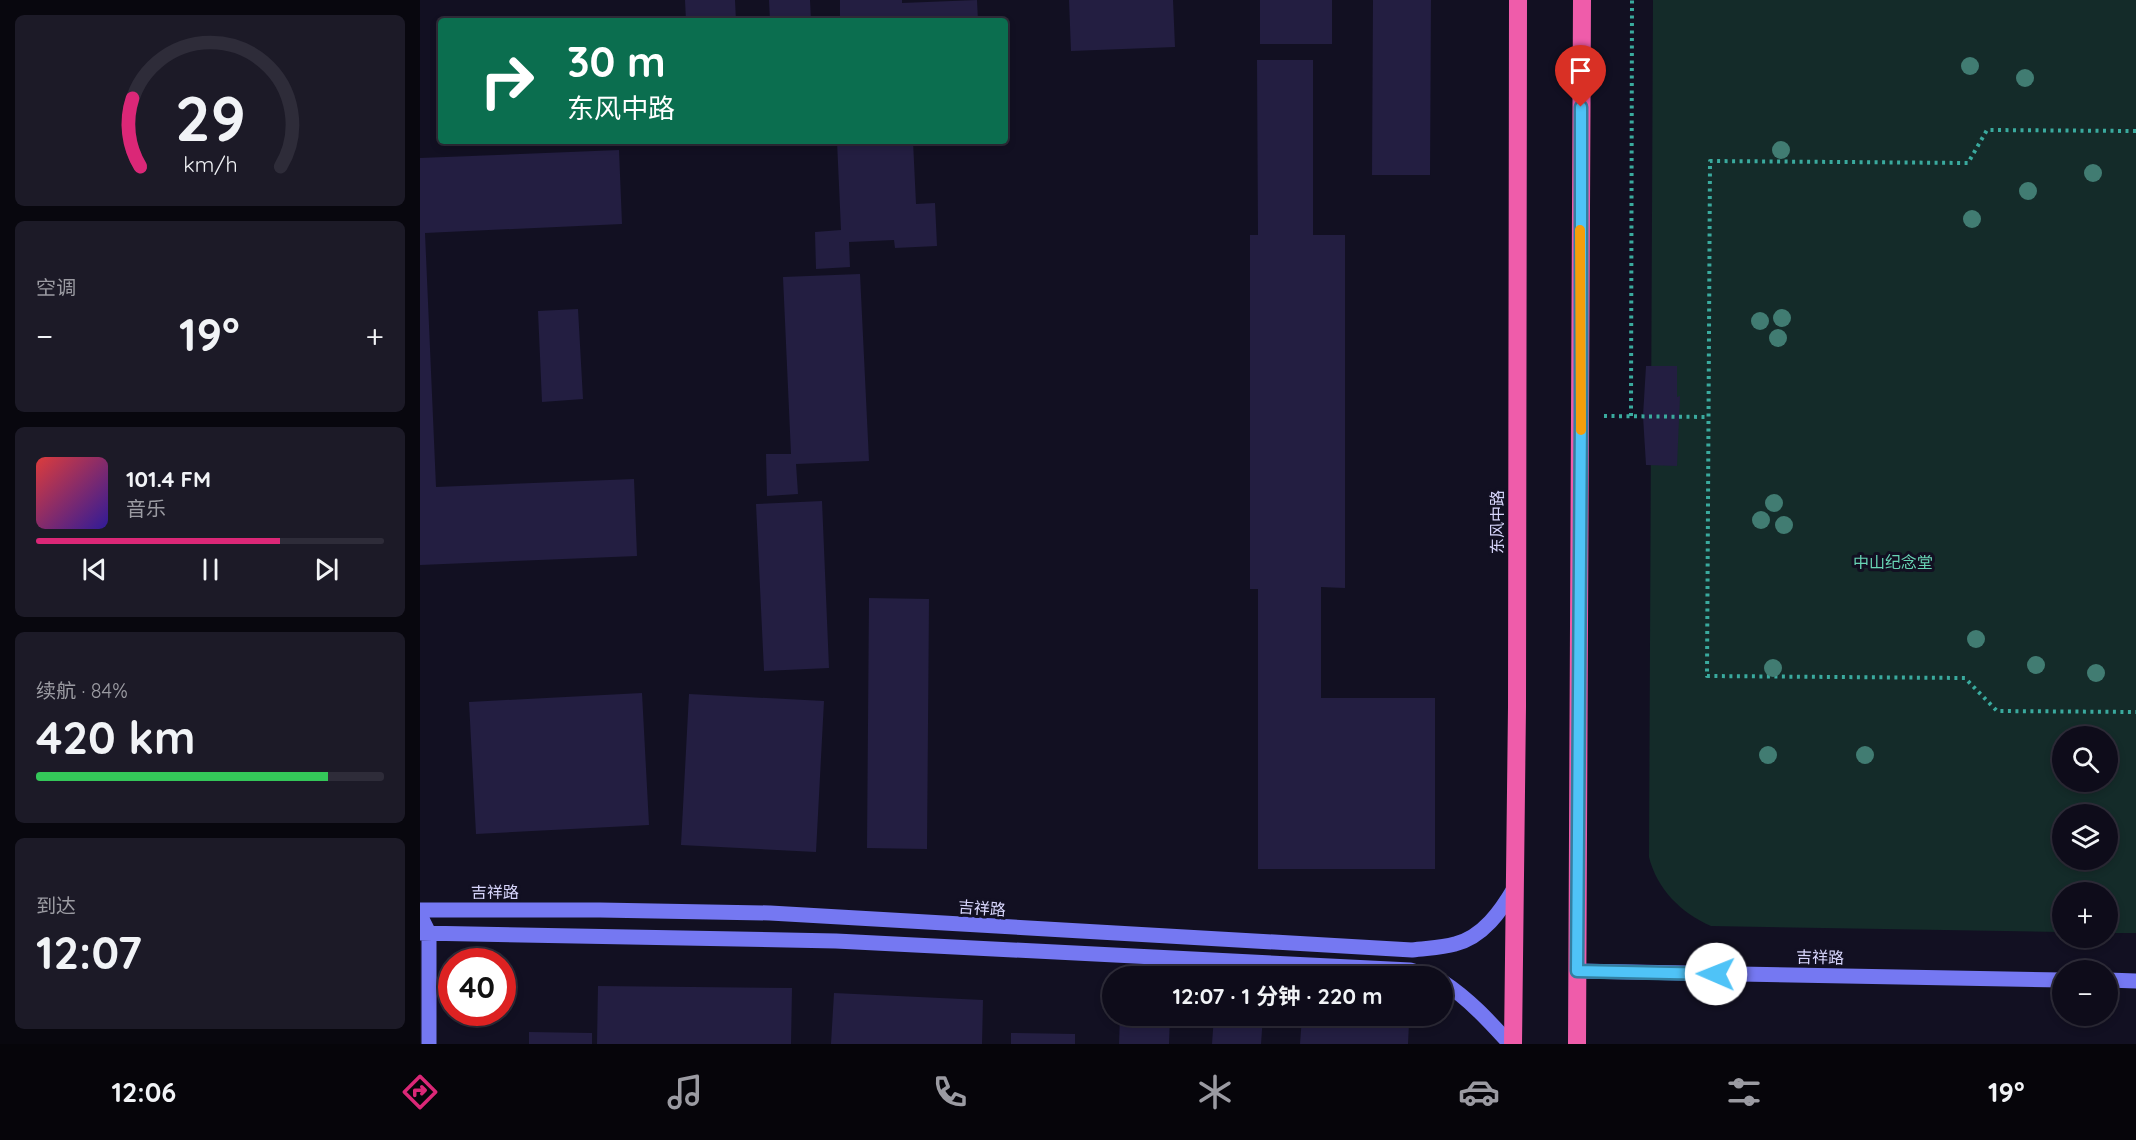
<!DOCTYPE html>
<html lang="zh">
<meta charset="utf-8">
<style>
:root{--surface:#0e0c1a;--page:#1c1a27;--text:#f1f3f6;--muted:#9b9ba2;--line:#2e2c39;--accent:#db2777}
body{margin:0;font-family:Quicksand,"Noto Sans SC",sans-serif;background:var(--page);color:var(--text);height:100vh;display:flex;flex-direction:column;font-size:22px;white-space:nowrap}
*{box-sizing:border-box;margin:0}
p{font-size:20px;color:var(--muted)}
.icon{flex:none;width:33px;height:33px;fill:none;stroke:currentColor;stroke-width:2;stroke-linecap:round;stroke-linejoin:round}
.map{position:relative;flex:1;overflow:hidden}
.side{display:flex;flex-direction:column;gap:15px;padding:15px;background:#08070e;width:420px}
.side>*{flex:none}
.banner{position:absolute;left:18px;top:18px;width:570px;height:126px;border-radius:6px;box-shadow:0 3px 9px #0003,0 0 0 2px var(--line);background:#0b6e4f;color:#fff;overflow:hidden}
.controls{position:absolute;left:1632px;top:726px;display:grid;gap:12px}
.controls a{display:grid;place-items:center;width:66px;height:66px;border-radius:50%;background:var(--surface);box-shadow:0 3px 9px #0003,0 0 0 2px var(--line);font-size:30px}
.speed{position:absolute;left:18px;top:948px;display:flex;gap:12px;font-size:30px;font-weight:700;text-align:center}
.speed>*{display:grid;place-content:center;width:78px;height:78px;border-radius:50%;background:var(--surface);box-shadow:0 3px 9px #0003,0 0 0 2px var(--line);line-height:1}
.speed .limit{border:9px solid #d22;background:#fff;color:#111}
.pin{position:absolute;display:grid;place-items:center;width:51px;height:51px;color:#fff;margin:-62px -26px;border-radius:50% 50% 50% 0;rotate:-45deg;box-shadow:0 0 6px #0007}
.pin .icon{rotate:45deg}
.me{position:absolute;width:66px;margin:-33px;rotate:271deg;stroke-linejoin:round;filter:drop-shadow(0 0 4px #0008)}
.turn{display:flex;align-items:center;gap:21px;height:126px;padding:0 30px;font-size:27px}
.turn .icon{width:78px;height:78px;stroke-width:2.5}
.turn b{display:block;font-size:42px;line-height:51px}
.big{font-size:45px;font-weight:700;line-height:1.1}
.side .card{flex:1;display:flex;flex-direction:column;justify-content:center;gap:9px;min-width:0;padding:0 21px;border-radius:9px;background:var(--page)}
.side .dial{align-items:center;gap:0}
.dial svg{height:156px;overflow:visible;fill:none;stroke:var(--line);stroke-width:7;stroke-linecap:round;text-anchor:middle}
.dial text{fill:var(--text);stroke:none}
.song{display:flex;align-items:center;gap:18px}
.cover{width:72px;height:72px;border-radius:9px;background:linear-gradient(135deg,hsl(0 70% 55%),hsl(250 70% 35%))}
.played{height:6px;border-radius:3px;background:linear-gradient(90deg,var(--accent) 70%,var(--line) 70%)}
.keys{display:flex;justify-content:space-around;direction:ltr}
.heat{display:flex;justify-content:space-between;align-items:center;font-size:33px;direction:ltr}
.charge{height:9px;border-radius:4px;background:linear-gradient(90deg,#34c759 84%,var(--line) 0)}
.trip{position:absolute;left:682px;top:966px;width:351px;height:60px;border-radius:30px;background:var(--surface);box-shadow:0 3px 9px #0003,0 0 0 2px var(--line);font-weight:700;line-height:60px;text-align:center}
.tabs{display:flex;height:96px;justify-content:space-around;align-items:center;background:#06050a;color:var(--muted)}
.tabs .icon{width:42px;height:42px}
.tabs .active{color:var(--accent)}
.tabs b{font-size:27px;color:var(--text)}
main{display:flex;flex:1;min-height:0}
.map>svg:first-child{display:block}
</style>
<main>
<section class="side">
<div class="card dial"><svg viewBox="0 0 100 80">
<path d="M14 69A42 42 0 1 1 86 69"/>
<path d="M14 69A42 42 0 0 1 10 34" stroke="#db2777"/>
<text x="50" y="56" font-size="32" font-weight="700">29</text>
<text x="50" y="72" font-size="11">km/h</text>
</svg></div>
<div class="card"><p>空调</p>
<div class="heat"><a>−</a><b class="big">19°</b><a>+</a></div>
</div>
<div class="card">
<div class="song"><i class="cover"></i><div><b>101.4 FM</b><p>音乐</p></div></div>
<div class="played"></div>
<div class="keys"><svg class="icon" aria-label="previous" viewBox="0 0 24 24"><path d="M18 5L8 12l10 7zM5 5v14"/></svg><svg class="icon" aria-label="pause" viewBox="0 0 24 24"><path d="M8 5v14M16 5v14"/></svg><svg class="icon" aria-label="next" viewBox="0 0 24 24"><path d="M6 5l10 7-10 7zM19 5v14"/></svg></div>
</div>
<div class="card"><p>续航 · 84%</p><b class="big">420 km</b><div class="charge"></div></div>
<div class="card"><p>到达</p><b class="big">12:07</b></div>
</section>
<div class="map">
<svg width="1716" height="1044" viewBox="0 0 1716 1044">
<rect width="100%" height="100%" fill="#121022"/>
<!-- green -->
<path fill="#142b29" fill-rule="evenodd" d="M1233 0H1716V933H1688V892H1642V932L1291 926C1261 913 1237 889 1229 857ZM1642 736H1688V782H1642ZM1642 814H1688V860H1642Z"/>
<!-- building -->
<path fill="#231e41" d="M265 0H315L316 21H266Z
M349 0H390L391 21H350Z
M420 0H482V3L557 0 558 21H420Z
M649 0H753L755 47 651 51Z
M840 0H912V44H840Z
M953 0H1011L1010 175H952Z
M837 60H893V235H925V588L901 587V698H1015V869H838V589H830V235H838Z
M417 141H493L496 204 515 203 517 246 475 248 474 240 429 242 430 267 396 269 395 232 421 230Z
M199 150 202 224 5 233 16 487 214 479 217 556 0 565V158Z
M440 274 449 461 376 464 378 494 347 496 346 454H371L363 277Z
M158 309 163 399 122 402 118 311Z
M1226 366H1257V397L1260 396 1257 466 1226 465 1223 416Z
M402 501 409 668 344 671 336 504Z
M449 598 509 599 507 849 447 848Z
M222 693 229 825 56 834 49 702Z
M269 694 404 701 396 852 261 845Z
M178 986 372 988 371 1044H177Z
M414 993 563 1000 562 1044H411Z
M700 1016H750L749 1044H699Z
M794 1016H843L841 1044H792Z
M882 1017 989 1023 988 1044H880Z
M109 1032 172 1033V1044H109Z
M591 1033 655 1034V1044H591Z"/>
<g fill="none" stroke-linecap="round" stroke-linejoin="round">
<!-- path -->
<path stroke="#3aaa9e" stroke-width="4" stroke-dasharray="3 4.5" stroke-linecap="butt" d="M1716 131 1567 130 1548 163 1290 161 1287 676 1545 678 1577 711 1716 712
M1184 416 1288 417
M1211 416 1212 0"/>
<!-- secondary -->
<path stroke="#7578f2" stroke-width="15" d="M0 910H180L350 913 992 950C1006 948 1021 948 1035 944 1063 937 1081 911 1095 887
M0 915 9 933V1044
M0 933 416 941 990 970 1010 976
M1157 971 1642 980
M1688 980 1716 981
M1023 982C1049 999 1069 1021 1090 1044"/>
<!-- highway -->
<path stroke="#ef5caa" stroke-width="18" d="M1093 1044 1097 707 1098 0
M1157 1044 1162 0"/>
</g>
<!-- trees -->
<g fill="#417c72">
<circle cx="1550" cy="66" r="9"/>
<circle cx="1605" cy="78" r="9"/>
<circle cx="1361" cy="150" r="9"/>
<circle cx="1673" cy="173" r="9"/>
<circle cx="1608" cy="191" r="9"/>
<circle cx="1552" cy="219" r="9"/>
<circle cx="1362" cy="318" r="9"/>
<circle cx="1340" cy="321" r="9"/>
<circle cx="1358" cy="338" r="9"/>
<circle cx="1354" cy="503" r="9"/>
<circle cx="1341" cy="520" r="9"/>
<circle cx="1364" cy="525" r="9"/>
<circle cx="1556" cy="639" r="9"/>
<circle cx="1616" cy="665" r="9"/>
<circle cx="1353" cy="668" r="9"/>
<circle cx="1676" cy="673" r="9"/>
<circle cx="1348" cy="755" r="9"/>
<circle cx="1445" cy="755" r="9"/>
</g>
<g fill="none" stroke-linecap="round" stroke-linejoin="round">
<defs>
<path id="route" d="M1161 107V416L1157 971 1296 974"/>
</defs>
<!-- route casing -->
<use href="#route" stroke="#337fa1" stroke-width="15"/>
<!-- route -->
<use href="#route" stroke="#4fc3f7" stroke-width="10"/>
<!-- slow -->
<path stroke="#f59e0b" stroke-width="10" d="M1160 230 1161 430"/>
</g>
<g text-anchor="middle" stroke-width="6" stroke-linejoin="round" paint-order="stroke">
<!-- street labels -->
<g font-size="16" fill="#d7d5fb" stroke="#121022">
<text transform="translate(1077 522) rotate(-90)" y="6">东风中路</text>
<text x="75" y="898">吉祥路</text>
<text transform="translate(562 908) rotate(4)" y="6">吉祥路</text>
<text transform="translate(1400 957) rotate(1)" y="6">吉祥路</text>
</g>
<!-- park labels -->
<g font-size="16" fill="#68d4b4" stroke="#121022">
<text x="1473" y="568">中山纪念堂</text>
</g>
</g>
</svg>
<div class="controls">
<a><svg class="icon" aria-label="search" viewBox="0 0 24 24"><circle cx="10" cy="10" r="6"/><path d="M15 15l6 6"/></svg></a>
<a><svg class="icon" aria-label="layers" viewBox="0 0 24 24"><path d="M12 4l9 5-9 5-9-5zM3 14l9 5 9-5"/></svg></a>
<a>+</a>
<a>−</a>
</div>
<div class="speed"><div class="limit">40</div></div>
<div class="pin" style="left:1161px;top:107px;background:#d93025"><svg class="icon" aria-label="arrive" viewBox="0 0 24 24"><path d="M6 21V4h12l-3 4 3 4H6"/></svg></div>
<svg class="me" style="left:1296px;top:974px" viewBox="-20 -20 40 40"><circle r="19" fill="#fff"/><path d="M0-13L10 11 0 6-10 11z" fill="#4fc3f7"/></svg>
<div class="trip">12:07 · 1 分钟 · 220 m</div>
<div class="banner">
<div class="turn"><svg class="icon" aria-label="right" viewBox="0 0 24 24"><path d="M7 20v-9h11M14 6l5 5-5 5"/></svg><div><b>30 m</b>东风中路</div></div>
</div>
</div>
</main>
<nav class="tabs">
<b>12:06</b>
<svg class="icon active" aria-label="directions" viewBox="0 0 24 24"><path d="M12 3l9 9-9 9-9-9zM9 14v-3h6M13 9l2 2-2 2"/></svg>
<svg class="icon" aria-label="music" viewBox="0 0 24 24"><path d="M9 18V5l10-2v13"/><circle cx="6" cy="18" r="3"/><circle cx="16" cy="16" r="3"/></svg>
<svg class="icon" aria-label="phone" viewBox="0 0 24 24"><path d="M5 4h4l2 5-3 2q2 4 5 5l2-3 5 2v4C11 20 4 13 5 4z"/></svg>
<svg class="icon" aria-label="climate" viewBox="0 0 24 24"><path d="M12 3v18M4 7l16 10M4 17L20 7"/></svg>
<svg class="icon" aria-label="car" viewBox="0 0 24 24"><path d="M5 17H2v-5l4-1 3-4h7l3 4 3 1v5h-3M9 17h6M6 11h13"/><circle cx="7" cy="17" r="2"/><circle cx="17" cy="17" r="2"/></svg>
<svg class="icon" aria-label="filters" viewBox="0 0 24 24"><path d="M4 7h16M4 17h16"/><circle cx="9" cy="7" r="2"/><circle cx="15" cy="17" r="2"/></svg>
<b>19°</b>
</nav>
